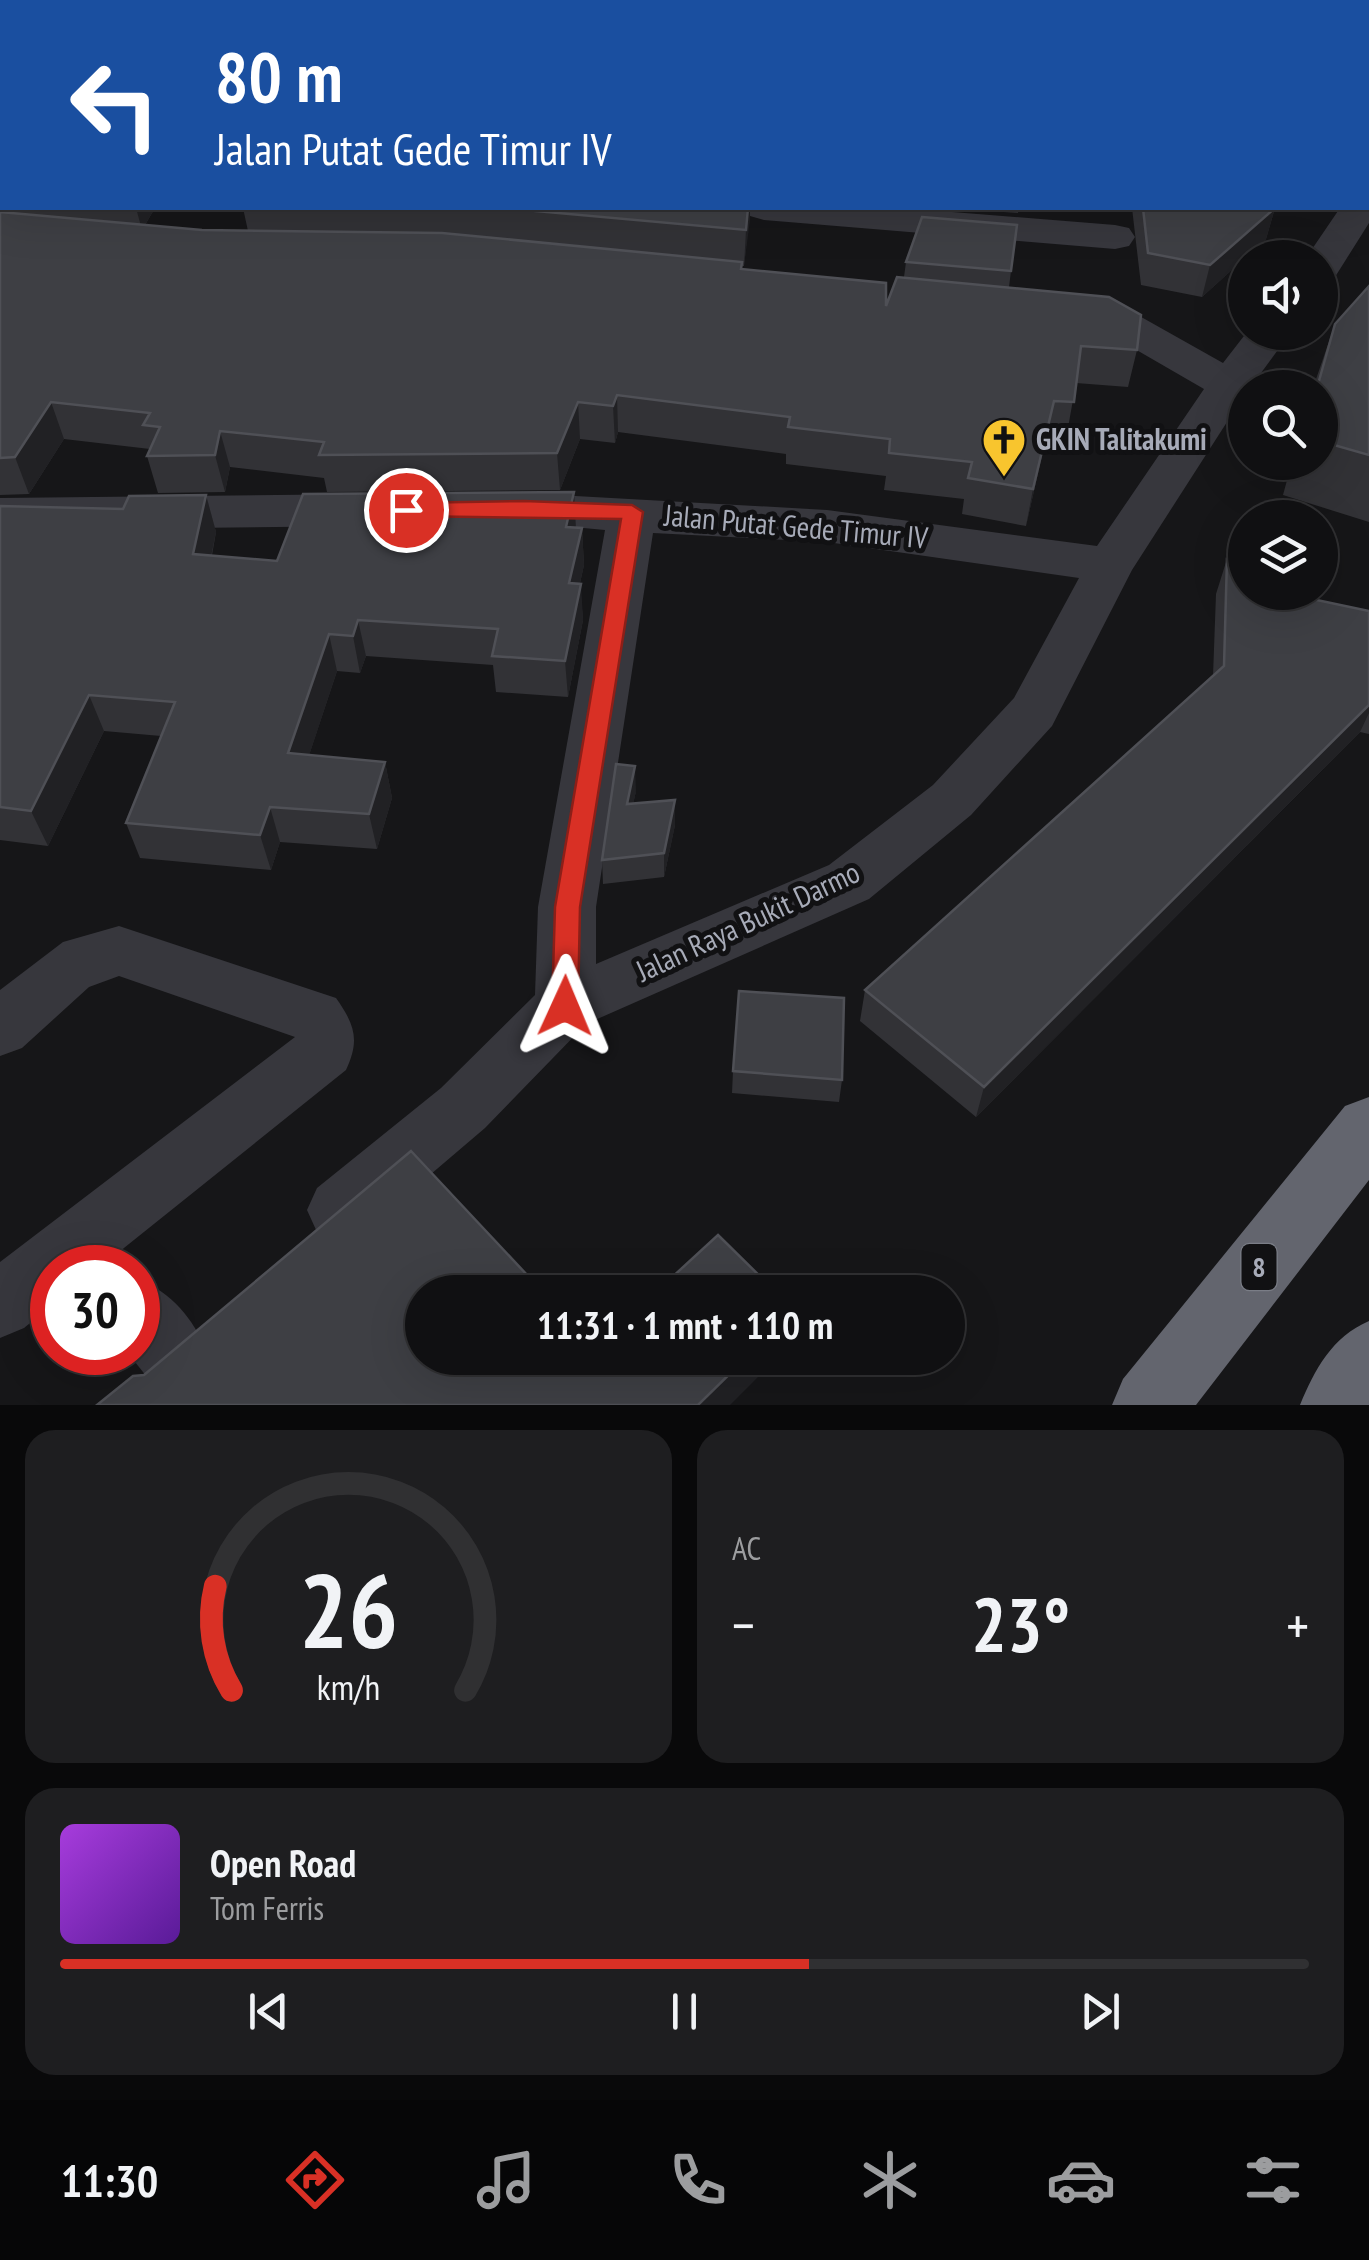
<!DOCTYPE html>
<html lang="id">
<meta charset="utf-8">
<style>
:root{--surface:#101012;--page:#1e1e20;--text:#f1f3f6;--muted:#9c9d9f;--line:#303032;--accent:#d93025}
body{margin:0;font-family:"PT Sans Narrow",sans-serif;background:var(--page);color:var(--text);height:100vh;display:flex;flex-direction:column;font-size:38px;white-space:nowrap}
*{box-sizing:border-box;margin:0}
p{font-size:32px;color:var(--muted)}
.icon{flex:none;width:55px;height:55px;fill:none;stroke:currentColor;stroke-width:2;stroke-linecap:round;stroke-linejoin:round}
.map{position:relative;height:1405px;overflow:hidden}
.panel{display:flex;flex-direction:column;gap:25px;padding:25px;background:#09090a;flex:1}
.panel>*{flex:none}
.top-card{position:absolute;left:0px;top:0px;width:1370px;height:210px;box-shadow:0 10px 40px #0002,0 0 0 2px var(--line);background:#1a4fa0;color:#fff;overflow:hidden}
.controls{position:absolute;left:1228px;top:240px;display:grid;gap:20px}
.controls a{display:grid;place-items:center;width:110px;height:110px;border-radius:50%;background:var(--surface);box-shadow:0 10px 40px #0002,0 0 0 2px var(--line);font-size:50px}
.speed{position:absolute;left:30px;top:1245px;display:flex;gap:20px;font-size:50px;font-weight:700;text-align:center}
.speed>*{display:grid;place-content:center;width:130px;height:130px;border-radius:50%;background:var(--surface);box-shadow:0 10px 40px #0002,0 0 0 2px var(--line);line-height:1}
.speed .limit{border:15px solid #d22;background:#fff;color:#111}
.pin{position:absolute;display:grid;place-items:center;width:85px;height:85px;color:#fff;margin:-42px;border:5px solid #fff;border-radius:50%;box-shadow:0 2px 10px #0007}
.me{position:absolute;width:110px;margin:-55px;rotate:1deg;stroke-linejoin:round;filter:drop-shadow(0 0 8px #0008)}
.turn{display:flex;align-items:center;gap:35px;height:210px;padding:0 50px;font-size:45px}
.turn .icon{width:130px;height:130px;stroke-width:2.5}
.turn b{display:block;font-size:70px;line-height:85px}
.big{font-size:75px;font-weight:800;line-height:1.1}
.panel .tile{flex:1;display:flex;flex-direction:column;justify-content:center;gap:15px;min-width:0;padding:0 35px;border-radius:30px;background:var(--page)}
.panel .dial{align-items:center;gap:0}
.dial svg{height:260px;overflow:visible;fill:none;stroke:var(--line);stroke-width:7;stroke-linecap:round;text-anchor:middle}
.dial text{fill:var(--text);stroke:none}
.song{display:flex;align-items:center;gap:30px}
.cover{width:120px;height:120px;border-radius:15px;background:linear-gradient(135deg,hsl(280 70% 55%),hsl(270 70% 35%))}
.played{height:10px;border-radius:5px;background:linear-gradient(90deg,var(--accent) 60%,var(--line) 60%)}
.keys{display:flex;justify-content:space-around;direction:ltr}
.heat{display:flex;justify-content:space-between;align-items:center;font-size:55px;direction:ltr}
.panel .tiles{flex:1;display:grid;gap:25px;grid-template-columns:1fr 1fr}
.tile:last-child{grid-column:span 2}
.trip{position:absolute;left:405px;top:1275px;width:560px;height:100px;border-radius:50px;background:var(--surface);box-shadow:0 10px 40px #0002,0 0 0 2px var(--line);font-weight:800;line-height:100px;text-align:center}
.tabs{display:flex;height:160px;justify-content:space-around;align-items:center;background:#060607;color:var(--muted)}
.tabs .icon{width:70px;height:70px}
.tabs .selected{color:var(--accent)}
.tabs b{font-size:45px;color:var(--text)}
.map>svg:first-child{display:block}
</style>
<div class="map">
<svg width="1369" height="1405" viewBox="0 0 1369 1405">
<rect width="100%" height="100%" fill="#161618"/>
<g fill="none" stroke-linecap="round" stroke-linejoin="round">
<!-- minor -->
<path fill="#37373d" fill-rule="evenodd" d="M822 0H856V2H822Z
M1070 0H1104V2H1070Z
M1369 199V223L1335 277 1320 280V258H1306L1340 208H1368Z
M744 208H902L1115 225 1129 228 1135 237 1129 246 1115 249 764 220 750 216Z
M1073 301 1127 309 1223 363 1247 332H1291L1250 388H1245V394L1132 570 1052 726 971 815 869 899 586 1024 485 1128 363 1232 340 1241 317 1232 307 1210 317 1188 441 1088 535 995 538 907 605 530 488 519 481 508 488 497 505 492 827 510 1097 546 1204 389 1102 330 1058 323 1052 314 1058 305ZM653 533 827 542 1079 578 1014 698 933 785 829 865 596 964V907Z
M367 494 384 499 391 510 384 521 367 526 0 530V498Z
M119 926 336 998C355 1025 360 1040 346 1070L99 1268H52V1305L24 1328 0 1338V1262L295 1037 119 976 89 987 22 1048 0 1056V990L63 942Z
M138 1279C172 1293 193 1318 207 1352L197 1377 172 1387 147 1377 127 1352H138Z"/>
<!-- highway -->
<path fill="#63656e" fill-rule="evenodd" d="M1369 1097V1180L1196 1405H1112L1123 1379 1345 1106Z
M1369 1321V1405H1300C1315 1369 1332 1337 1369 1321Z"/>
</g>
<!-- wall -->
<path fill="#323236" d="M0 0H761V2H2V208H155L145 225 202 230 248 231 243 208H750L744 266H742L741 269 886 306 904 277 906 262 1011 271 1009 287 1137 350 1128 387 1076 383 1066 439 1046 438 1026 526 962 514 964 499 884 490 886 476 786 464V454L618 432 615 443 580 439 560 490 327 492 324 478 230 467 225 492 158 493 147 456 150 449 64 439 29 494 0 495Z
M960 208H1019L1018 213 960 209Z
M1132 208H1275L1266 239 1202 297 1141 285Z
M1369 286V522L1283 495 1292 462H1320V388H1313L1335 324Z
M206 495 216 532 212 555 277 561 582 528 584 565 580 583 583 620 568 697 496 692 493 665 366 656 360 673 337 671 309 755 385 762 392 798 377 849 280 842 271 870 140 858 126 823 161 736 104 731 48 846 0 840V506L123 509Z
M1227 559 1312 599 1369 611V734L1360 732 976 1117 860 1021 865 990 1213 676 1216 594Z
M636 791 633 804 675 825 664 877 603 884 602 860Z
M733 1071 842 1080 839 1102 732 1093Z"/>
<!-- shaded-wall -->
<path fill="#212124" d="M136 208H155L142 230Z
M748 208H750V220L744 266 746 230Z
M1275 208 1266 239 1202 297 1210 265Z
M617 395 618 432 615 443 613 406Z
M1054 401 1046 438 1026 526 1033 489Z
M51 402 64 439 29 494 15 457Z
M578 402 580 439 560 490 557 453Z
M220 431 230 467 225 492 215 455Z
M574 492 576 529 566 527Z
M206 495 216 532 204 591 193 554Z
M582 528 584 565 572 619 569 583Z
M581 584 583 620 568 697 565 661Z
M358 620 366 656 360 673 353 636Z
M329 634 337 671 298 789 288 753Z
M89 695 104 731 48 846 31 811Z
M1369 705V713L1360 732 976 1117 984 1087Z
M385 762 392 798 377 849 369 814Z
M635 766 636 791 628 829 627 804Z
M675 800V825L664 877V853Z
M270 807 280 842 271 870 260 835Z
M746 1358H777L730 1405H698Z"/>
<!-- building -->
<path fill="#3e3f44" stroke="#4f5056" stroke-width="2.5" d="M0 0H758V2H2V184H0Z
M871 0H1027V2H871Z
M1119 0H1292L1293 2H1119Z
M502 208H748L746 230Z
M1143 208H1275L1210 265 1148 253Z
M0 212 202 230 442 233 742 262 741 269 886 283V306L897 277 1109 297 1141 315 1137 350 1081 346 1074 402 1054 401 1033 489 968 478 972 462 889 453 890 439 788 427 790 417 617 395 613 406 578 402 557 453 319 455 324 442 220 431 215 455 147 456 160 427 143 425 150 413 51 402 15 457 0 458Z
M922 217 1017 225 1011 271 906 262Z
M1369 286V455L1320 441V388H1317L1335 324Z
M574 492 566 527 582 528 569 583 581 584 565 661 492 656 498 629 358 620 353 636 329 634 288 753 385 762 369 814 270 807 260 835 126 823 175 702 89 695 31 811 0 807V506L123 509 129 496 206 495 193 554 277 561 303 494Z
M1227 559 1245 561V592H1312V599L1369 611V705L984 1087 865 990 1224 666Z
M616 764 635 766 627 804 675 800 664 853 602 860Z
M739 991 844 998 842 1080 733 1071Z
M411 1151 543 1292H422V1358H746L698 1405H97L133 1376 144 1375Z
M718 1235 776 1292H656Z"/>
<!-- route -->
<path fill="#d93025" stroke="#8d1f18" stroke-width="2.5" d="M524 501 632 505 643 512 580 907 578 1006 574 1014H555L552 1006 555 907 621 519 406 516 396 510 406 503Z"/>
<!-- icons -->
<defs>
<symbol id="church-pin" viewBox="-11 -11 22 30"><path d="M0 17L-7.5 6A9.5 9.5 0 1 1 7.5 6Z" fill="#f8c52e" stroke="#111113"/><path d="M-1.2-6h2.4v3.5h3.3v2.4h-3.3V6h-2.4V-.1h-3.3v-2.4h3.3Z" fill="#111"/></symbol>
</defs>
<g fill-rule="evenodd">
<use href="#church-pin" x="979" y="415" width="50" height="68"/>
</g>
<g text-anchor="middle" stroke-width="10" stroke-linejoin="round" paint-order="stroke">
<!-- shield labels -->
<rect fill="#111113" stroke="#7a7d86" stroke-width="2.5" x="1241.5" y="1244" width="35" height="46" rx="8"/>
<g font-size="28" font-weight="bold" fill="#a7abb8">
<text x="1259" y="1277">8</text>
</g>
<!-- poi labels -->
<g font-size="30" font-weight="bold" fill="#a7abb8" stroke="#111113" text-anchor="start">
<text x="1036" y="450">GKIN Talitakumi</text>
</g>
<!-- street labels -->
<g font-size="30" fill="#a7abb8" stroke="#111113">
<text transform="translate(796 527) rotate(5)" y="10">Jalan Putat Gede Timur IV</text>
<text transform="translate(748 922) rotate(-25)" y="10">Jalan Raya Bukit Darmo</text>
</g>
</g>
</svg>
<div class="controls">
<a><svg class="icon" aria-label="sound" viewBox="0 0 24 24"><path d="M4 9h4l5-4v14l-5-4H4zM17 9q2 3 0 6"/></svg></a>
<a><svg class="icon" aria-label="search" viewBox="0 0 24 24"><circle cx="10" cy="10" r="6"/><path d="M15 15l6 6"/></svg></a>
<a><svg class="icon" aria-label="layers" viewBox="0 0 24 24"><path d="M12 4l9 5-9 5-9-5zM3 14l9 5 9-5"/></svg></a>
</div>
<div class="speed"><div class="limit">30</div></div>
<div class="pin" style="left:406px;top:510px;background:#d93025"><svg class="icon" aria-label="arrive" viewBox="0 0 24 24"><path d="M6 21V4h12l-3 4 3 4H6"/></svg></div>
<svg class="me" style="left:565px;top:1006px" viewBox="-20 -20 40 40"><path d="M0-17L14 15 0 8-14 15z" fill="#d93025" stroke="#fff" stroke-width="4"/></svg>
<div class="trip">11:31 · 1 mnt · 110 m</div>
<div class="top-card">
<div class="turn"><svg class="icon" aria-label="left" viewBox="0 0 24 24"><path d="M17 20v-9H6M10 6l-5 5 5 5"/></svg><div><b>80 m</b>Jalan Putat Gede Timur IV</div></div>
</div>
</div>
<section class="panel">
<div class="tiles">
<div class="tile dial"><svg viewBox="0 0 100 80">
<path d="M14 69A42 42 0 1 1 86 69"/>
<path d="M14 69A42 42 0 0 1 9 37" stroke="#d93025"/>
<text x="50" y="56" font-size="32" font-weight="700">26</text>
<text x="50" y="72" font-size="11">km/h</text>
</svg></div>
<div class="tile"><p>AC</p>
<div class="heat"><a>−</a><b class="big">23°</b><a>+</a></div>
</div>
<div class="tile">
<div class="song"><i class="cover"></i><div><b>Open Road</b><p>Tom Ferris</p></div></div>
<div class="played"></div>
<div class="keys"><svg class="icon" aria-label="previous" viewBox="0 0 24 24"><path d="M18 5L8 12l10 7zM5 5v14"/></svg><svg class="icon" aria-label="pause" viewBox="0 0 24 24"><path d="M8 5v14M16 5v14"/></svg><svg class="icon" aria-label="next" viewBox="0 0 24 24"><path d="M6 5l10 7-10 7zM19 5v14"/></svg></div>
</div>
</div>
</section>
<nav class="tabs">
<b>11:30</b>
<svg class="icon selected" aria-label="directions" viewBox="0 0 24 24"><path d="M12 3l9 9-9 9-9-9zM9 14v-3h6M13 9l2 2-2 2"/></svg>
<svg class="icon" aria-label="music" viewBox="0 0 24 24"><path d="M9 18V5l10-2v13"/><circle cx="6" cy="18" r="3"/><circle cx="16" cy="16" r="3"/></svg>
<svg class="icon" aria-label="phone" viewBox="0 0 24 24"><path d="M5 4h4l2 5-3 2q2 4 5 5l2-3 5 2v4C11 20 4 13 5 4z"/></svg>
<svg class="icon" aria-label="climate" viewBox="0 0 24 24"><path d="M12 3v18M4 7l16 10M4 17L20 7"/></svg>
<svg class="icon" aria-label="car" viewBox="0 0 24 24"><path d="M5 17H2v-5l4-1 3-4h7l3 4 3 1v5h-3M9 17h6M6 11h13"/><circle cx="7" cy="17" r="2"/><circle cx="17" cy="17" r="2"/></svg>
<svg class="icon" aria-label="filters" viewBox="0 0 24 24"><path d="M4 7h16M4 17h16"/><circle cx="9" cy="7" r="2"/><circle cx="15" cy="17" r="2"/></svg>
</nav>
